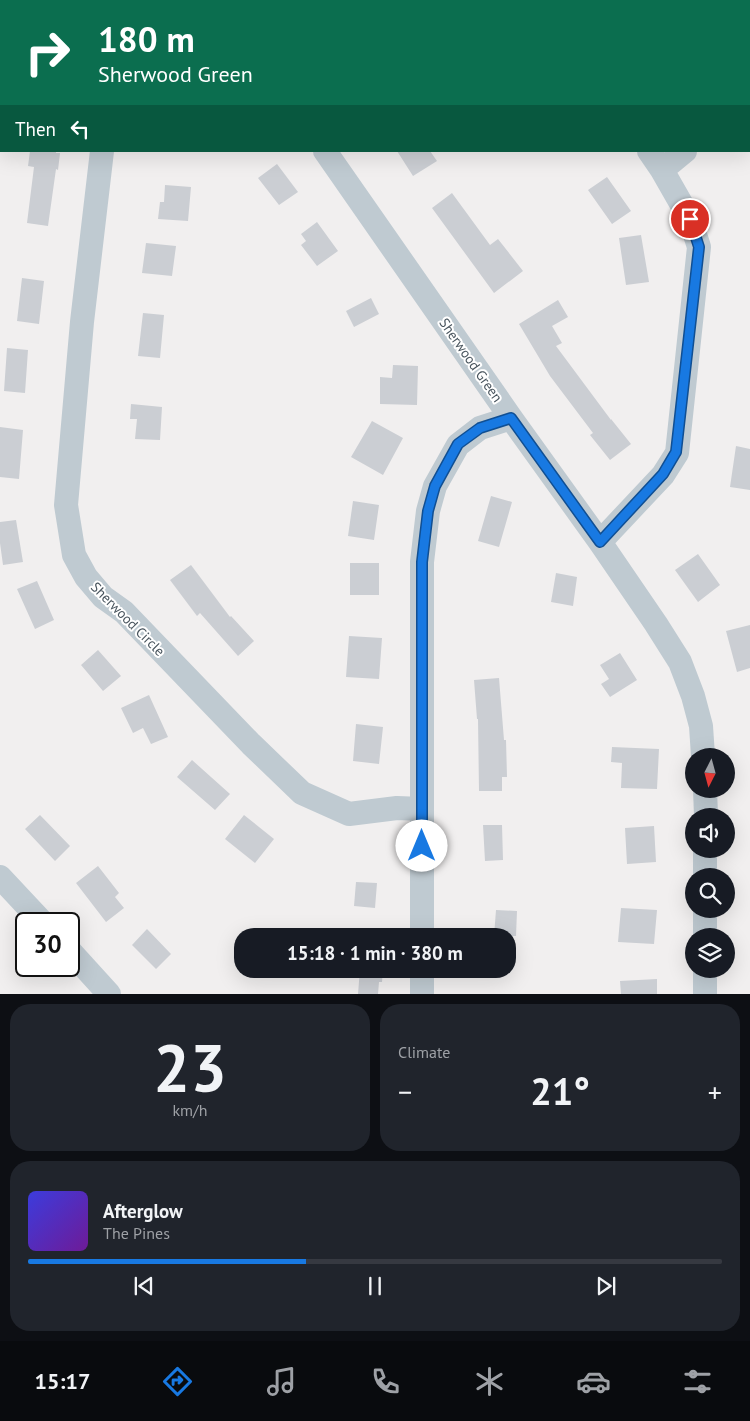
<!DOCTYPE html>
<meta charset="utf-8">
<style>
:root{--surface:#171b24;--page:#20242c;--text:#f1f3f6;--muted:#9ea1a6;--line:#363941;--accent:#1879e2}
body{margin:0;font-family:"PT Sans",sans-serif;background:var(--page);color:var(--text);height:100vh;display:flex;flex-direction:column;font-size:19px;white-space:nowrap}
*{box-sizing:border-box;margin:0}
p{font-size:16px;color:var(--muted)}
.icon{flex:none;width:28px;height:28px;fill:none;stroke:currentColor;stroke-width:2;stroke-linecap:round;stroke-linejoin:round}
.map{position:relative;height:994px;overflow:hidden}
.sheet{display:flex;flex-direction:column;gap:10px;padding:10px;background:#0d0f14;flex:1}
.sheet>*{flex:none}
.hud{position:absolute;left:0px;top:0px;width:750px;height:152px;box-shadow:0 5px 20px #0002;background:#0b6e4f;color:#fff;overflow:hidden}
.needle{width:32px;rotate:186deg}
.controls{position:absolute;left:685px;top:748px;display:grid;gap:10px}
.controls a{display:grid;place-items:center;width:50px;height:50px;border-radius:50%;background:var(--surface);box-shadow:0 5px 20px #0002;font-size:25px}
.speed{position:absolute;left:15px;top:912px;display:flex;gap:10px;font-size:25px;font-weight:700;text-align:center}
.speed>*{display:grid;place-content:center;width:65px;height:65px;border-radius:50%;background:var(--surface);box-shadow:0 5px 20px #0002;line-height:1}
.speed .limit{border:2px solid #111;border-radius:8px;background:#fff;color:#111}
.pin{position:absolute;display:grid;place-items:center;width:42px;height:42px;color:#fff;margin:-21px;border:2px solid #fff;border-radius:50%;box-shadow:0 1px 5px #0007}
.me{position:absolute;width:55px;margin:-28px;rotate:0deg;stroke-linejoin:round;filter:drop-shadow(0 0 4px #0008)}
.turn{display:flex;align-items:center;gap:18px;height:105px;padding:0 15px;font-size:22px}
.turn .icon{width:65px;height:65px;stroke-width:2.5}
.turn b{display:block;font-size:35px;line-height:42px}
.then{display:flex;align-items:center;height:48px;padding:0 15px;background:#0003;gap:10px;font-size:19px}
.big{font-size:38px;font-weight:600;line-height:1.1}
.sheet .card{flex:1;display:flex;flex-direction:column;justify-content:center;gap:8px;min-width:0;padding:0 18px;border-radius:20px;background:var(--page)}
.sheet .dial{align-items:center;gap:0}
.dial b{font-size:65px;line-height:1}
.song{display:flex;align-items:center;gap:15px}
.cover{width:60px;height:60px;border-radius:8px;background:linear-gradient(135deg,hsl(240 70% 55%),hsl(280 70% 35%))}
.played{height:5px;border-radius:2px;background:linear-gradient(90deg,var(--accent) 40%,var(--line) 40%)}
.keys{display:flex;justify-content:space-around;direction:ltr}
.heat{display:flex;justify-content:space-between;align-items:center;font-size:28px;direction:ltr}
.sheet .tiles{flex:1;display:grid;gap:10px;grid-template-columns:1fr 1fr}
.card:last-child{grid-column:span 2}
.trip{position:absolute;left:234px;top:928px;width:282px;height:50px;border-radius:20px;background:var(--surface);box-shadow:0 5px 20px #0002;font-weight:600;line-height:50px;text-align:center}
.tab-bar{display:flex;height:80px;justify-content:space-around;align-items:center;background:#090b0e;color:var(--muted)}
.tab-bar .icon{width:35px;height:35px}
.tab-bar .active{color:var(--accent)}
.tab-bar b{font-size:22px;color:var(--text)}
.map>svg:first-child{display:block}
</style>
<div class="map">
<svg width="750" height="994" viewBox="0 0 750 994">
<rect width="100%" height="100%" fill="#f1efef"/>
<!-- building -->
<path fill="#cbced3" d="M30 151H56V153H60L58 170 56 169 48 226 27 223 34 167 28 166Z
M397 151H430L437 161 413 176Z
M277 164 298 192 279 205 258 178Z
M607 177 631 211 612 224 588 190Z
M165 185 191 187 188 221 158 219 160 202H164Z
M452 193 490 245 498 239 523 271 494 293 432 208Z
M317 222 338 251 317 266 301 245 306 241 301 234Z
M641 235 649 282 626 285 619 238Z
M146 243 176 246 172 276 142 273Z
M22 278 44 281 39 324 17 321Z
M371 298 379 314 354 327 346 311Z
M558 300 568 317 552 326 562 343 556 346 611 420V419L631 444 610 460 590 435 593 433 550 376 519 324Z
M143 313 164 315 160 358 138 356Z
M7 348 28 350 25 393 4 391Z
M393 365 418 366 417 405 380 404V377L392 378Z
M131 404 162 407 160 440 135 439 137 419H130Z
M372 421 403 438 383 475 351 457Z
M0 427 23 430 19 479 0 477Z
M736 446 750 449V490L730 487Z
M491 496 512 502 499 547 478 541Z
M353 501 379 505 374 540 348 536Z
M16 520 23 562 3 565 0 543V522Z
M698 554 720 585 698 602 675 570Z
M350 563H379V595H350Z
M191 565 230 617 231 616 254 641 238 656 200 613 197 616 170 580Z
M556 573 577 577 573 606 551 602Z
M37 581 54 620 35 629 17 589Z
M750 625V668L737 672 726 631Z
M349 636 382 638 379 679 346 677Z
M98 650 121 676 103 691 81 665Z
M620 653 637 680 610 697 601 684 609 679 600 665Z
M499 678 504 740H506L507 777H502V791H479L478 719H477L474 680Z
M149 695 168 737 151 744 143 728 133 733 121 708Z
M356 724 383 727 379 764 353 761Z
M612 747 659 749 657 789 621 788 622 763 611 762Z
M192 760 230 794 215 810 177 777Z
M40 815 70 846 55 861 25 829Z
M244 815 274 839 255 863 225 839Z
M483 825H502L503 860 485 861Z
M654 826 656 862 627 864 625 828Z
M98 866 119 893 115 897 124 908 106 922 76 883Z
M356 882 377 883 375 908 354 906Z
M621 908 657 910 654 944 618 942Z
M496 910 517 911 516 936H494Z
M147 929 171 954 156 969 132 945Z
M360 969H383L382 982H379L378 994H358Z
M657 979V994H621L620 981Z"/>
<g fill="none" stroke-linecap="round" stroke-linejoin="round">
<!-- minor -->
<path stroke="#bfcad1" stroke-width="24" d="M212 0 213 1
M543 0 544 1
M131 1 132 0
M721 1V0
M102 151 82 322 66 505 74 555 86 577 103 597 124 612 251 744 302 793 349 814 397 808 422 809
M325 151 511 418 600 542 656 624 680 662 693 696 701 726 703 756
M662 170 685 151
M600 542 663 475 677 453 699 247 690 219 662 170 649 151
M705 789 706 816
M705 876V849
M0 877 44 924
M422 936V562L428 511 435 486 458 445 480 428 511 418
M705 936V909
M69 950 109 994
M422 994V969
M705 994V969"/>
</g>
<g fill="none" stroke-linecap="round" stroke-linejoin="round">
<defs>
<path id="route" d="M422 846V562L428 511 435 486 458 444 480 428 511 418 600 542 663 474 676 452 699 247 690 219"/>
</defs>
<!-- route casing -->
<use href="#route" stroke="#104f93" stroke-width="12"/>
<!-- route -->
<use href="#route" stroke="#1879e2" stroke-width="9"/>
</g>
<g text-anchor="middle" stroke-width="4" stroke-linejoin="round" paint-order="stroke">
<!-- street labels -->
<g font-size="14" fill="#47535c" stroke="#fff">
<text transform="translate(471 360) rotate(55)" y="5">Sherwood Green</text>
<text transform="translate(128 619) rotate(45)" y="5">Sherwood Circle</text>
</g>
</g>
</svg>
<div class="controls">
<a><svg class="needle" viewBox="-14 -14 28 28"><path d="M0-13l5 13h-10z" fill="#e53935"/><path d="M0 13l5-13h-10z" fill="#9ea1a6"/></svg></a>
<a><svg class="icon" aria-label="sound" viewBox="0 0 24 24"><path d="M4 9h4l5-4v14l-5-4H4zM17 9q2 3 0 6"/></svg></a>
<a><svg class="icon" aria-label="search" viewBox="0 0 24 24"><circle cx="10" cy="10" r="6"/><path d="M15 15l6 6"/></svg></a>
<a><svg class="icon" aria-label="layers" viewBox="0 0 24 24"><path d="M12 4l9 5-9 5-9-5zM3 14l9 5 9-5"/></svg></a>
</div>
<div class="speed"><div class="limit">30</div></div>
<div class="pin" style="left:690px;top:219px;background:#d93025"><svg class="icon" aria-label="arrive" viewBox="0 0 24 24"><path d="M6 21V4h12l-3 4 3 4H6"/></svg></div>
<svg class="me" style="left:422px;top:846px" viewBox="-20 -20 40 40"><circle r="19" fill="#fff"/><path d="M0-13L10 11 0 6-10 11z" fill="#1879e2"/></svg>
<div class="trip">15:18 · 1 min · 380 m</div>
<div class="hud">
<div class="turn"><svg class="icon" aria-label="right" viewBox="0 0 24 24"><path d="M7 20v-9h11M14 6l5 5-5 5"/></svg><div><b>180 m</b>Sherwood Green</div></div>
<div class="then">Then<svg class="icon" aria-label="left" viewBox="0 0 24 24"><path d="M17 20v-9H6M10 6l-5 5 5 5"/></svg></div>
</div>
</div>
<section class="sheet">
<div class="tiles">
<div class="card dial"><b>23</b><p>km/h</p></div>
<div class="card"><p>Climate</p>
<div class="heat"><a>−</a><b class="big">21°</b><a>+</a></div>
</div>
<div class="card">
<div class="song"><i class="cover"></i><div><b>Afterglow</b><p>The Pines</p></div></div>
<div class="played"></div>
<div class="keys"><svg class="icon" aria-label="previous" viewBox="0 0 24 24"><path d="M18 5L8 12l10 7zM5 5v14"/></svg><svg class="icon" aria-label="pause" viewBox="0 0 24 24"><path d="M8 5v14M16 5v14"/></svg><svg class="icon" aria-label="next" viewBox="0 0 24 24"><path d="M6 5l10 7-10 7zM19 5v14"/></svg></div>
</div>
</div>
</section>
<nav class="tab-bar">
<b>15:17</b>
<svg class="icon active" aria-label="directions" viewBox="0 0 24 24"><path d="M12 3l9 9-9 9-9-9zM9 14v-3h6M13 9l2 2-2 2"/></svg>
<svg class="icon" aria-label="music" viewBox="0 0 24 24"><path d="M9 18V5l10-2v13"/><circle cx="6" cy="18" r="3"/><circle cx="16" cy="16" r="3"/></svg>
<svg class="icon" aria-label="phone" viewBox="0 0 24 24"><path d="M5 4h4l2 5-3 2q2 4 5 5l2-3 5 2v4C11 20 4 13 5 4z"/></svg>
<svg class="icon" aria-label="climate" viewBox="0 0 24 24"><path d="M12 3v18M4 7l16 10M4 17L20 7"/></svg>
<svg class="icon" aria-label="car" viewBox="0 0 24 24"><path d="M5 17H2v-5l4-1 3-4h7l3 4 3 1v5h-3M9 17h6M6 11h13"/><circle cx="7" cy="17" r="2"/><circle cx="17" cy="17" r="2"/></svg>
<svg class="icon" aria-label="filters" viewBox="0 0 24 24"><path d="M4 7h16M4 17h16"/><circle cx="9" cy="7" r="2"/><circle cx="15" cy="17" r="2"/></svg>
</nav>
